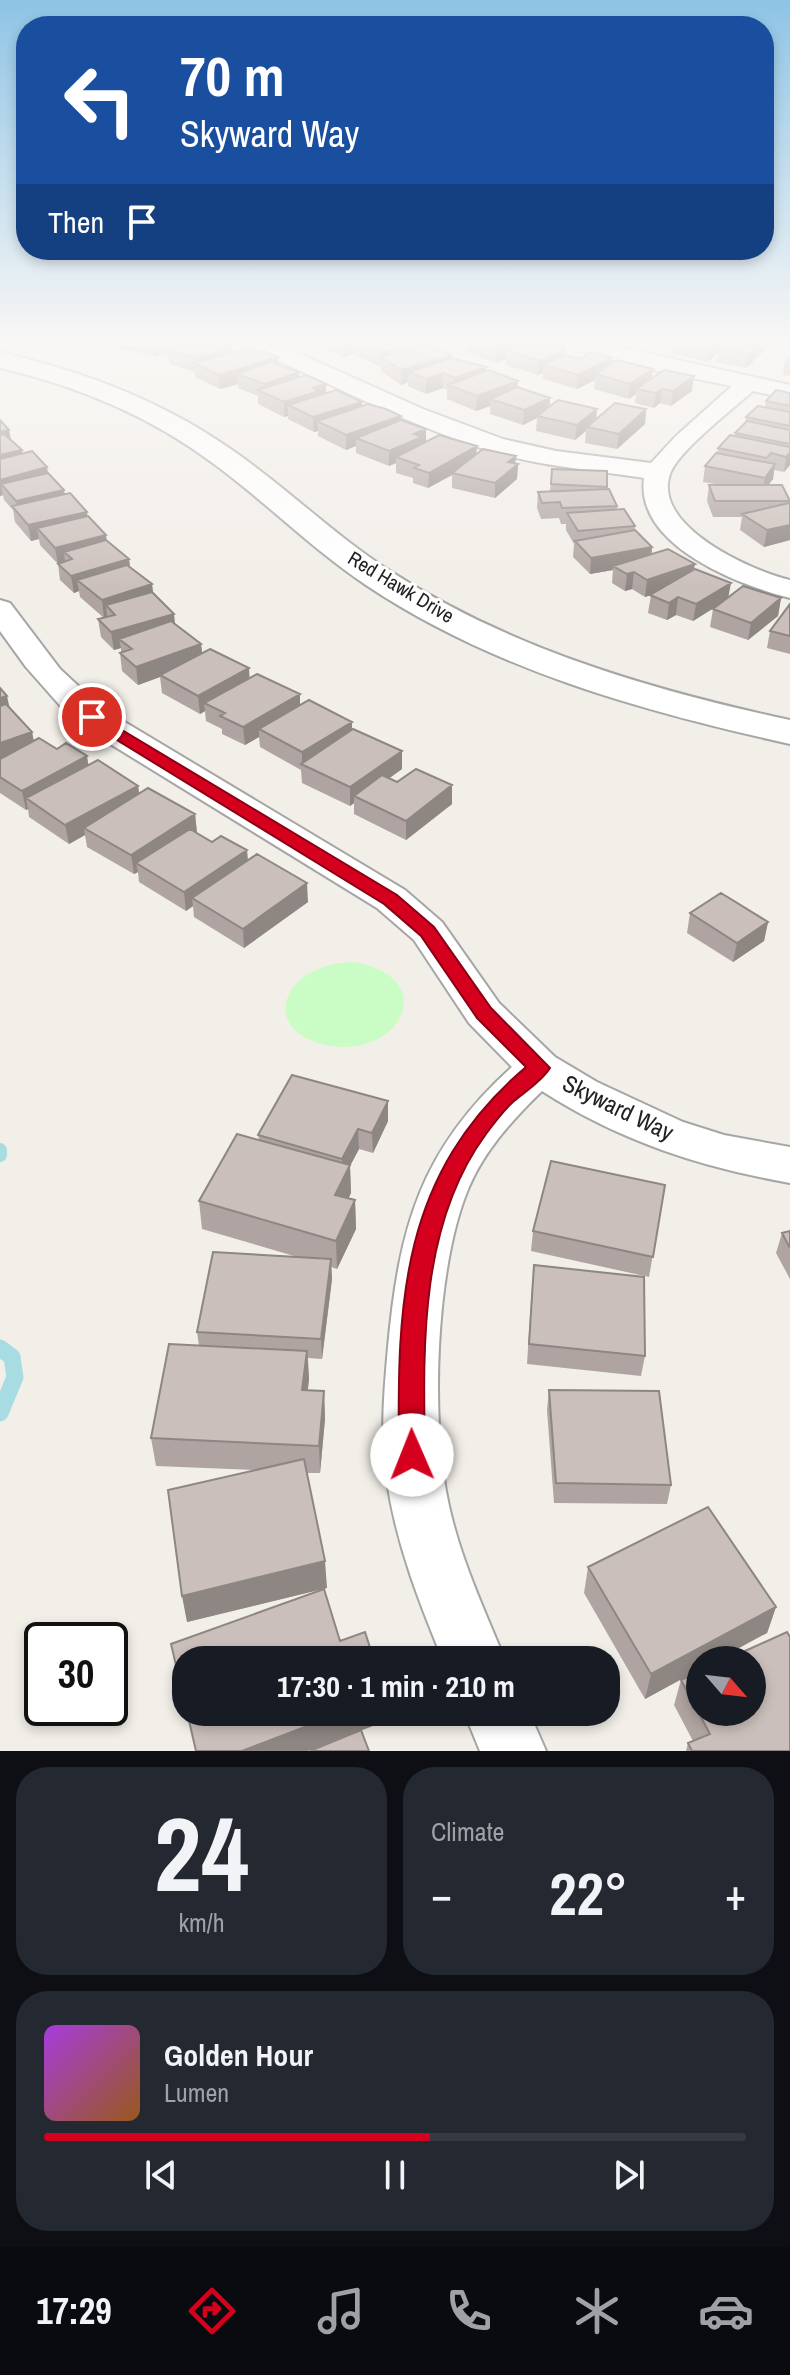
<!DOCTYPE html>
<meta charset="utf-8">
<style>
:root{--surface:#171b24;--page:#242831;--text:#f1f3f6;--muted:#9ea1a6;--line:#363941;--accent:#d4001e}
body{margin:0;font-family:"Archivo Narrow",sans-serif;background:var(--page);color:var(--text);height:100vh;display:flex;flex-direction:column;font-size:30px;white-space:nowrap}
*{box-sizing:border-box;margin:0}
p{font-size:26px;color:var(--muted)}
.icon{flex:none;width:44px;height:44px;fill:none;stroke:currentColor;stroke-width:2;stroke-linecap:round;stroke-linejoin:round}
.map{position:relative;height:1751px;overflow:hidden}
.sheet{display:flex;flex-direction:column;gap:16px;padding:16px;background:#0d0f14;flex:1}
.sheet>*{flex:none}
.hud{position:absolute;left:16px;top:16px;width:758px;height:244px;border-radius:32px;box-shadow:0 4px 12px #0003;background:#1a4fa0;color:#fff;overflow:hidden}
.needle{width:52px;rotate:118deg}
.tools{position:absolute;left:686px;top:1646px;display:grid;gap:16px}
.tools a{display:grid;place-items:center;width:80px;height:80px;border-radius:50%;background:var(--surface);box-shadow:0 4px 12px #0003;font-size:40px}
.speed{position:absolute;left:24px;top:1622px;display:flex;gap:16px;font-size:40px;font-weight:700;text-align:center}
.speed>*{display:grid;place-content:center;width:104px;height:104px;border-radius:50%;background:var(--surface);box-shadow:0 4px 12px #0003;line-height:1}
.speed .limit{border:4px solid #111;border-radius:12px;background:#fff;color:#111}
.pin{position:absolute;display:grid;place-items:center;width:68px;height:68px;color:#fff;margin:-34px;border:4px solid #fff;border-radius:50%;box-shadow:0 2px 8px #0007}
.me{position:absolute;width:88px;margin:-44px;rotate:359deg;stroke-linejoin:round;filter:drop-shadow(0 0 6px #0008)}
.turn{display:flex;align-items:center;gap:28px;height:168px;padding:0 32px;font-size:36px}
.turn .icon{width:104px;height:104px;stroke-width:2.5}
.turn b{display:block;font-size:56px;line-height:68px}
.then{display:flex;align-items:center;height:76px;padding:0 32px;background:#0003;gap:16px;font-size:30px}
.big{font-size:60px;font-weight:700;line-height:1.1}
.sheet .card{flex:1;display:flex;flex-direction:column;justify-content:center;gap:12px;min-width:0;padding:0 28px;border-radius:32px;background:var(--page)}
.sheet .dial{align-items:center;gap:0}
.dial b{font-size:104px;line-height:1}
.song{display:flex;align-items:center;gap:24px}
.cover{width:96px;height:96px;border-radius:12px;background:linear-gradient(135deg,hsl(280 70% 55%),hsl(30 70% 35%))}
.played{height:8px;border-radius:4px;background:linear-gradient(90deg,var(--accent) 55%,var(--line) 55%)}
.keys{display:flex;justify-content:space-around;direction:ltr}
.heat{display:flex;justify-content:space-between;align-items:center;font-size:44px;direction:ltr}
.sheet .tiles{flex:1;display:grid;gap:16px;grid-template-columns:1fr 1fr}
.card:last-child{grid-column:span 2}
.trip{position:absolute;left:172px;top:1646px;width:448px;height:80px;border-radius:32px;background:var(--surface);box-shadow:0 4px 12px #0003;font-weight:700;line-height:80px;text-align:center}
.dock{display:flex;height:128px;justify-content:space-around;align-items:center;background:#090b0e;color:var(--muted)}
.dock .icon{width:56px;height:56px}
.dock .current{color:var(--accent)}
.dock b{font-size:36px;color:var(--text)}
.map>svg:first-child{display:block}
</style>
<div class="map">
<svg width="790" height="1751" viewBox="0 0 790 1751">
<rect width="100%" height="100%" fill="#f2eee8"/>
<!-- park -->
<path fill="#c9fdc5" d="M353 962C441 977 402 1056 332 1046 258 1035 278 964 353 962Z"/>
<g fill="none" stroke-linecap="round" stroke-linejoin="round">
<!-- stream-far1 -->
<path stroke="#a7dde2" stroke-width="14" d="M0 1150V1155"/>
<!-- stream -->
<path stroke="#a7dde2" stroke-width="17" d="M0 1348 12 1357 15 1377 0 1413"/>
<defs>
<path id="minor" d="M252 345H280L423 409 503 439 556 451 651 463 676 436 732 386 638 367 581 350 578 345H611L790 385V399L753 391C733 409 678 451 670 474 652 527 752 571 790 580V598C739 585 635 546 644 478 592 470 537 466 487 450 407 424 331 384 255 350Z
M0 600 10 603 60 669 103 709 405 890 442 922 499 1003 555 1057 597 1082 683 1122 724 1135 790 1147V1183C700 1167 620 1141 542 1091 513 1119 485 1150 469 1187 435 1266 430 1422 449 1506 461 1560 484 1609 505 1660H443C419 1602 396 1543 387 1481 380 1436 384 1392 388 1347 399 1228 420 1150 512 1067L469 1023 414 940 377 908 99 737 64 710 26 667 0 631Z
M464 1712H529L546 1751H480Z"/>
<path id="tertiary" d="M0 352C84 372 161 400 232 450 287 488 334 535 390 571 511 649 651 690 790 720V744C643 711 493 670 366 585 312 549 266 502 214 464 150 416 78 386 0 368Z"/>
</defs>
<!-- minor casing -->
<use href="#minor" stroke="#a6a6a6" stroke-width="4"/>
<!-- tertiary casing -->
<use href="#tertiary" stroke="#a6a6a6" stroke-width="4"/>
<!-- minor -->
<use href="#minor" fill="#fff" fill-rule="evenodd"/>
<!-- tertiary -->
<use href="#tertiary" fill="#fff" fill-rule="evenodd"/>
</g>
<!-- wall -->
<path fill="#afa4a1" d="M100 345H232L233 352 260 353 278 357V364L326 393 362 402V406L426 429V442L477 454 516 456 515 463 518 464 517 479 495 498 452 488V475L428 488 413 483V478L396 473V463L389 466 356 453V446L346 450 318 436V431L314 432 288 419V416L284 417 258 404V396L238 388V384L220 389 195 377V372L170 364 169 357 160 355 155 357 138 353V349L131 352Z
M329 345H412V348L452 358 486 371 518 387 550 398V407L596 419 646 409 645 424 617 449 585 443 586 431 575 440 536 431 537 418 523 425 490 414V406L476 411 447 399V390L443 388 426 394 408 386V382L401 385 381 371V367L357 356V353L343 357 329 351Z
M464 345H567L566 355 580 359 612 358V363L653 369 652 378 692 391 671 406 660 403 654 408 635 403 636 394 629 399 594 389 595 380 577 389 543 379V373L538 375 506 365V359L496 363 466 353V346Z
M671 345H764L763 352 746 368 716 362 718 353 707 362 671 353Z
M790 356V376L783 375 785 361Z
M790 393V465L784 472 774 470 773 479 768 485 790 501V540L764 547 740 530 742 517H713L707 501 709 485H721L703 482 705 466 717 453 718 448 735 436V433L745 423 746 417 765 407 766 401Z
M0 420 11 440 22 453 48 473 65 494 87 512V516L107 540 129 559 130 567 152 584 153 594 175 624 201 644 202 653 249 668V678L300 694V705L352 722V730L402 769 389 778 452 804 406 840 354 814V803L350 806 302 783 301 770 260 747 259 737 245 745 222 734V729L206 721 205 711 200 714 162 693 160 677 138 685 122 671 120 653H121V648L114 650 101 637 98 619 104 618 80 597 79 591 74 593 60 580 58 564 40 545 39 539 31 541 15 522 13 510 4 500 3 495 0 496Z
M552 469 607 471V489L617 506V509L635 526V531L652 547V554L694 570 728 598H781L778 616 748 640 710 627 713 609 714 608 693 621 676 615 667 620 648 613 651 595 645 597 632 589 625 591 612 583 613 570 590 574 573 557 574 544 566 530V524H561L559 518 541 519 537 508 538 492 550 491Z
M790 604V654L767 648 770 631Z
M0 688 9 707 32 732 34 741 57 749 89 765 138 786 139 794 195 814 197 833 212 842 247 850 248 861 308 902 244 948 194 917 193 906 186 911 139 882 138 872 134 874 87 847 85 835 69 844 29 817 28 809 26 810 0 793Z
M690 913 768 922 764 941 733 962 687 933Z
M388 1101V1121L373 1153 359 1149 350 1166 351 1193 348 1198 355 1200 356 1229 337 1269 331 1267 332 1279 322 1359 308 1358 309 1379 308 1390 324 1391 325 1419 320 1473H307L327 1588 187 1622 255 1470 156 1466 151 1438 199 1346 197 1332 294 1256 202 1229 199 1201 259 1140 258 1135Z
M665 1185 649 1277 531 1251 533 1231Z
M790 1231V1279L776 1253 782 1233Z
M532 1285 645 1356 641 1376 527 1364Z
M549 1390 671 1485 667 1504 554 1503 547 1410Z
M588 1567 776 1607 767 1633 700 1660V1669L645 1699 584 1593Z
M681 1680 790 1751H686L688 1743 693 1741 674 1705Z"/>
<!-- shaded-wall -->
<path fill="#8e8683" d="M130 345H137L138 349 131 352Z
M154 345H160V355L155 357Z
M223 345H232L233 355 198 365V359Z
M343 345H356L357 353 343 357Z
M408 345H412V358H382V353Z
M508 345H539L507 351 506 359 496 363V349Z
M563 345H567L566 357 544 365 543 373 538 375 539 361 558 347Z
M712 345H727L718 348V353L707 362 709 348Z
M758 345H764L763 352 746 368 748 354Z
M452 355V369L409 372 408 382 401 385V370Z
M278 357 279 371 237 374 238 384 220 389 219 375Z
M612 358 611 372 595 374V380L577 389 578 375Z
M486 367V381L454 387V378Z
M653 369 651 383 636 389V394L629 399 630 384Z
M299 372 300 386 266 394 265 384Z
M443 373V388L426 394V379Z
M694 376 692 391 671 406 673 391Z
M518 381 517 396 490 399V406L476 411 477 396Z
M326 384V398L288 405V416L284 417V402L313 388Z
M662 389 660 403 654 408 656 393Z
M550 398 549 412 537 416V418L523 425 524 410Z
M362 402V417L317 421 318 431 314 432 313 417Z
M597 409 596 424 587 427 586 431 575 440 577 425Z
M646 409 645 424 617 449 619 434Z
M401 416V431L356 438V446L346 450V435Z
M426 429V444L396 457V463L389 466V451L414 434Z
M9 430 12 445 0 448V432Z
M477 446 476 462 452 473V475L428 488 429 473Z
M22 450 24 465 0 471V455Z
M790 452V465L784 472 786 457Z
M516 456 515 466 518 464 517 479 495 498V483L508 462Z
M775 464 773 479 762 493 765 478Z
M47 467 50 483 1 484 3 495 0 496V480Z
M64 490 67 506 18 514 16 501Z
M87 512 89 528H37L39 539 31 541 28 525Z
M790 525V540L764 547 767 530Z
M106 535 108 551 72 559 64 552 65 562 58 564 55 548Z
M652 547 650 563 613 566V570L590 574 591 558Z
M129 559 131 576 77 580 79 591 74 593 71 576Z
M695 564 692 581 645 597 647 580Z
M634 572 632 589 625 591 627 574Z
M731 583 728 599 693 621 696 604Z
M152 584 154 601 106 605 107 617 104 618 102 600Z
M678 597 676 615 667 620 669 603Z
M781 598 778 616 748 640 751 623Z
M174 614 176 632 119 639 121 648 114 650 111 632Z
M201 644 203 661 160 675V677L138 685 136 667Z
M249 668 250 686 204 703 205 711 200 714 198 696Z
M300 694V712L259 729V737L245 745 243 727Z
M7 696 11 714 0 717V698Z
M352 722V740L302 765V752Z
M32 732 35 750 0 762V743Z
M402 751V769L361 799 354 796V803L350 806V787Z
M87 756 90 774 26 798 28 809 26 810 22 791Z
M452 785V804L406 840V821Z
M138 786 141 805 84 828 85 835 69 844 65 825Z
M195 814 197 833 136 863 138 872 134 874 131 855Z
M247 850 248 869 192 898 193 906 186 911 184 892Z
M307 883 308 902 244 948 243 929Z
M768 922 764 941 733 962 737 943Z
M388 1101V1121L373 1153 372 1133Z
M358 1129 359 1149 350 1166 351 1193 337 1223 335 1195 343 1179 342 1159Z
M355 1200 356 1229 337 1269 336 1241Z
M331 1259 332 1279 322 1359 321 1339Z
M307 1351 309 1379 304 1418 302 1390Z
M324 1391 325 1419 320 1473 319 1446Z
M325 1561 327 1588 187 1622 182 1596Z
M776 1607 767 1633 717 1660H700V1669L645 1699 651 1674Z
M344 1712H386V1721L308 1751H242Z"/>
<!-- building -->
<path fill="#cbbfbb" stroke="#8e8683" stroke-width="2" d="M183 345H223L221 346 227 347 198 359 169 350Z
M362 345H408L382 353Z
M422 345H429L452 355 401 370 381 357Z
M483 345H508L496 349Z
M521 345H563L558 347 565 350 539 361 507 351Z
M697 345H712L709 348Z
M722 345H758L748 354 718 348Z
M248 348 260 353 264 351 278 357 219 375 194 363Z
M593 352 612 358 578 375 544 365 565 355 580 359Z
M451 358 486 367 454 378 443 373 426 379 409 372Z
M617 360 653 369 630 384 595 374Z
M271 362 299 372 265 384 237 374Z
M488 370 518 381 477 396 448 385Z
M664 370 694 376 673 391 662 389 656 393 636 389Z
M306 375 326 384 313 388 319 391 284 402 257 390Z
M517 387 550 398 524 410 490 399Z
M336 390 362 402 313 417 288 405Z
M776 390 790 393V406L766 401Z
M558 400 597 409 577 425 537 416Z
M615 403 646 409 619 434 587 427Z
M368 404 386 409 401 416 346 435 317 421Z
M758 406 790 412V426L746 417Z
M0 420 9 430 0 432Z
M401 420 426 429 414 434 422 437 389 451 356 438Z
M747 421 790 430V444L735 433Z
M4 434 22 450 0 455V435Z
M439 435 477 446 429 473 414 468 419 465 396 457Z
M730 435 790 447V452L786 457 771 453 767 458 718 448Z
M483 449 516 456 508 462 518 464 495 483 452 473Z
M32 451 47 467 0 480V459Z
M716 453 775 464 765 478 705 466Z
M552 469 607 471V487L551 484Z
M48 473 64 490 16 501 1 484Z
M709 485H782L790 501H715Z
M609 489 617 506 562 508 560 502 542 503 538 492Z
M70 493 87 512 28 525 12 506Z
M789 503 790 504V525L767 530 742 514Z
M624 509 635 526 578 531 567 513Z
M88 516 106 535 55 548 37 528Z
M635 530 652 547 591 558 575 541Z
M106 540 129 559 71 576 58 564 72 559 64 552Z
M668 549 695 564 647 580 634 572 627 574 613 566Z
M127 565 152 584 102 600 77 580Z
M695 569 731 583 696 604 678 597 669 603 650 595Z
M743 586 781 598 751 623 713 609Z
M152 592 174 614 111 632 98 619 115 615 106 605Z
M790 604V636L770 631Z
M171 621 201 644 136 667 120 653 132 649 119 639Z
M210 649 249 668 198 696 160 675Z
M257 674 300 694 243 727 220 716 225 713 204 703Z
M0 688 7 696 0 698Z
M309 700 352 722 302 752 259 729Z
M6 704 32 732 0 743V706Z
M353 729 402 751 350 787 301 764Z
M39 738 57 749 66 743 87 756 22 791 0 777V759Z
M98 760 138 786 65 825 26 798Z
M416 769 452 785 406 821 354 796 382 775 397 782Z
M148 788 195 814 131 855 84 828Z
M190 829 212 842 221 836 247 850 184 892 136 863Z
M257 854 307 883 243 929 192 898Z
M721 893 768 922 737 943 690 913Z
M292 1075 388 1101 372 1133 358 1129 342 1159 258 1135Z
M237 1134 350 1165 335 1195 355 1200 336 1241 199 1201Z
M551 1161 665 1185 653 1257 533 1231Z
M790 1231V1248L782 1233Z
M213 1252 331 1259 321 1339 197 1332Z
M534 1265 644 1277 645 1356 529 1344Z
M169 1344 307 1351 302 1390 324 1391 319 1446 151 1438Z
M549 1390 659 1391 671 1485 556 1483Z
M304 1459 325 1561 182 1596 168 1490Z
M708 1507 776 1607 651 1674 588 1567Z
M324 1589 340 1641 365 1632 374 1660H186V1708L171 1644Z
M787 1632 790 1637V1751H692L688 1743 710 1734 681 1680 700 1671V1712H752V1660H725Z
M187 1712H344L242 1751H196Z
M361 1730 369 1751H310Z"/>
<!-- sky -->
<linearGradient id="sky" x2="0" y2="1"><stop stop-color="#8ec4e6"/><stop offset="0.58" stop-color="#f9f7f5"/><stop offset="1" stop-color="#f9f7f5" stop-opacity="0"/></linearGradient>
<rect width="790" height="590" fill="url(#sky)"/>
<!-- route -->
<path fill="#d4001e" stroke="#8a0014" stroke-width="2" d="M92 712 397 895 434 927 491 1008 550 1068C542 1081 526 1091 514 1101 504 1110 494 1123 486 1134 419 1225 423 1348 425 1455L422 1464 412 1468 402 1464 399 1455C397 1302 400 1174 526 1067L477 1018 421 936 384 904 86 721 84 717Z"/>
<g text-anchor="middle" stroke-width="6" stroke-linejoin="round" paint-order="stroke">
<!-- far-street labels -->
<g font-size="20" fill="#222" stroke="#fff">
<text transform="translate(401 587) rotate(31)" y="7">Red Hawk Drive</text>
</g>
<!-- street labels -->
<g font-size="24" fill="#222" stroke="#fff">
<text transform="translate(618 1108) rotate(26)" y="8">Skyward Way</text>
</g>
</g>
</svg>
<div class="tools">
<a><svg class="needle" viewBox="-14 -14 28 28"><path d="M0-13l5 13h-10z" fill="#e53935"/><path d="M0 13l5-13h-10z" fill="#9ea1a6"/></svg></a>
</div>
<div class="speed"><div class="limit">30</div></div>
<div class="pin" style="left:92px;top:717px;background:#d93025"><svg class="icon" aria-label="arrive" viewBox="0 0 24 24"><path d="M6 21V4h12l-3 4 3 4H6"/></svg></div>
<svg class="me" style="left:412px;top:1455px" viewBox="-20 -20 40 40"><circle r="19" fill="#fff"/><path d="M0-13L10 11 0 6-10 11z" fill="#d4001e"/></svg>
<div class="trip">17:30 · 1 min · 210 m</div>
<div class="hud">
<div class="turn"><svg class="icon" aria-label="left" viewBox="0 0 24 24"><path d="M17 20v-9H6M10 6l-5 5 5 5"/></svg><div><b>70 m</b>Skyward Way</div></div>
<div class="then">Then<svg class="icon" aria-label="arrive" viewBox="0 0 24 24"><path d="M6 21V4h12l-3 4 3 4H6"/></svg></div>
</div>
</div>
<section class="sheet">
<div class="tiles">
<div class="card dial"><b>24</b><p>km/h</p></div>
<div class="card"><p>Climate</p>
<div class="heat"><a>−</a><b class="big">22°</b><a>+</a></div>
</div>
<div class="card">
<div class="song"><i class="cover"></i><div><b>Golden Hour</b><p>Lumen</p></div></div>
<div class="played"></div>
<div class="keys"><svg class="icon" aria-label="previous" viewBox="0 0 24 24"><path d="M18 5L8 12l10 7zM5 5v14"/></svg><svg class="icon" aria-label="pause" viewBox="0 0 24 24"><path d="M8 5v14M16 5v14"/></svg><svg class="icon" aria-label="next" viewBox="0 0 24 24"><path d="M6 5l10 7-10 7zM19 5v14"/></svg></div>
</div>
</div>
</section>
<nav class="dock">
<b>17:29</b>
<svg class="icon current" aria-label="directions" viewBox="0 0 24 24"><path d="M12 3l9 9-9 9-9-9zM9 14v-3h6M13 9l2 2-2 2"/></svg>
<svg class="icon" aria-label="music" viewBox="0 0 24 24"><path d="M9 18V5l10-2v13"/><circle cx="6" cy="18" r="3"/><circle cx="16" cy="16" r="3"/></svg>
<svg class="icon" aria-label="phone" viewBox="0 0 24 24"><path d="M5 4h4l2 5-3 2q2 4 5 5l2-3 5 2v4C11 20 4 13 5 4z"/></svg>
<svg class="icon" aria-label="climate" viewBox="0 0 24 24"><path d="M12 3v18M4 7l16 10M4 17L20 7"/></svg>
<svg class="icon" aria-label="car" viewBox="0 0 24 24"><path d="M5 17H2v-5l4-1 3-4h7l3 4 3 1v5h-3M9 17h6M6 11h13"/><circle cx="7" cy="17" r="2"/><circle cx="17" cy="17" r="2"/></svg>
</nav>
